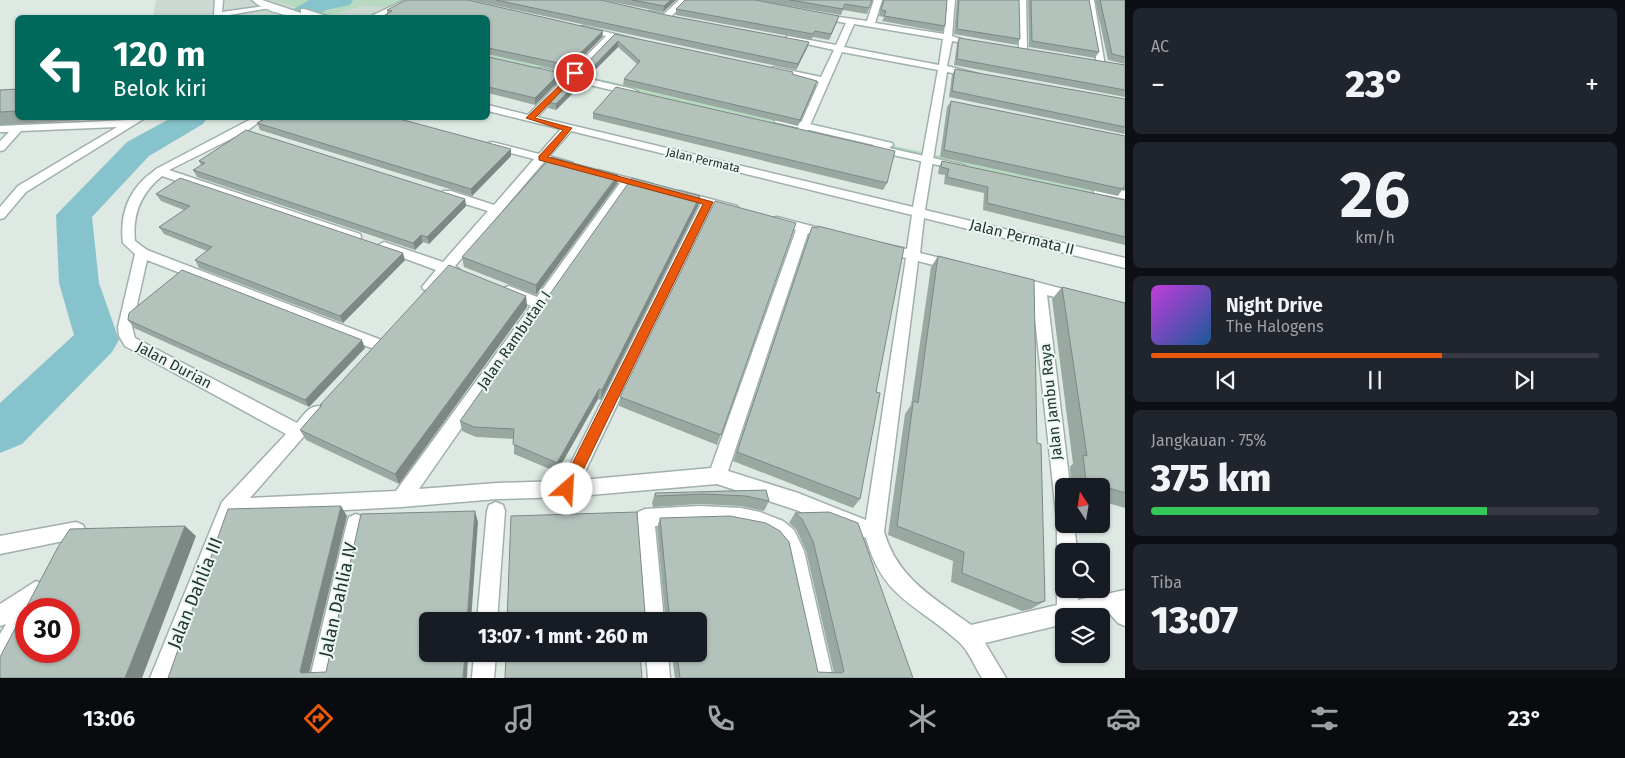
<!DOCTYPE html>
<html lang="id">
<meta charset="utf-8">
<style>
:root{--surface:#171b24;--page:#20242c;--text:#f1f3f6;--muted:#9ea1a6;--line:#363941;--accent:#ea580c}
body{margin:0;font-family:"Fira Sans",sans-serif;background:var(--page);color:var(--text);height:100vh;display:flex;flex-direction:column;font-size:19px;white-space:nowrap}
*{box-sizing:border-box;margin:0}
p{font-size:16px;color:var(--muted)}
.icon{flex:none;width:28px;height:28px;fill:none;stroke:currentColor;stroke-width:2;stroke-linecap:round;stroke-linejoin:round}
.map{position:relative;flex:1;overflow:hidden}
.side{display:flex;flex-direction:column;gap:8px;padding:8px;background:#0d0f14;width:500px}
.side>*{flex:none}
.top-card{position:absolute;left:15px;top:15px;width:475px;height:105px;border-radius:8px;box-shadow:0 1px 4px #0004;background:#00695c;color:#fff;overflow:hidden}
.needle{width:32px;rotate:348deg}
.tools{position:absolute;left:1055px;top:478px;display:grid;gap:10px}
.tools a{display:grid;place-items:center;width:55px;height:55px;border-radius:8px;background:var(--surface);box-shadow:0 1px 4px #0004;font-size:25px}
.speed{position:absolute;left:15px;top:598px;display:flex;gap:10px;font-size:25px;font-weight:700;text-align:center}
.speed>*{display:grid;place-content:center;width:65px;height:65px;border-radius:50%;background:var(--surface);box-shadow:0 1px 4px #0004;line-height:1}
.speed .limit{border:8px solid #d22;background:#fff;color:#111}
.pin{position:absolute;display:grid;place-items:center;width:42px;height:42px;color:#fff;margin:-21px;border:2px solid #fff;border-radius:50%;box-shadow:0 1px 5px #0007}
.me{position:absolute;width:55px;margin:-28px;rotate:26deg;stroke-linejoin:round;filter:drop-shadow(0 0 4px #0008)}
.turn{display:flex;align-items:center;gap:18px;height:105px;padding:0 15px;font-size:22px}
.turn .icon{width:65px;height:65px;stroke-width:2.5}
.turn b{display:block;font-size:35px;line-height:42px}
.big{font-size:38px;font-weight:800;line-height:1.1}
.side .card{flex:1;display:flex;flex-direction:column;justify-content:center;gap:8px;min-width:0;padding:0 18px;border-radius:8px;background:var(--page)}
.side .dial{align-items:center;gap:0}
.dial b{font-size:65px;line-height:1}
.song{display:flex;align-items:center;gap:15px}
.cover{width:60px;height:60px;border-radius:8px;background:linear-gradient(135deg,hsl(290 70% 55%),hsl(210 70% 35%))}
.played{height:5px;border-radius:2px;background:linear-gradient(90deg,var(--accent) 65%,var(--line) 65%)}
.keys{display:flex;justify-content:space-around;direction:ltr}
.heat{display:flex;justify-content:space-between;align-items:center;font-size:28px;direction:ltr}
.charge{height:8px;border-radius:4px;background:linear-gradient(90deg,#34c759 75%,var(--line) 0)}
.trip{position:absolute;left:419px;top:612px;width:288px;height:50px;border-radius:8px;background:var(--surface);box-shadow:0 1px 4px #0004;font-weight:800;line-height:50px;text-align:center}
.tabs{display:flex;height:80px;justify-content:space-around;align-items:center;background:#090b0e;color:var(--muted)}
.tabs .icon{width:35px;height:35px}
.tabs .active{color:var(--accent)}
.tabs b{font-size:22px;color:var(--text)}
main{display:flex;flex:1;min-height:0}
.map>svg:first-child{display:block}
</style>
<main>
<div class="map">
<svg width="1125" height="678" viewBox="0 0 1125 678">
<rect width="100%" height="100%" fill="#dee9e3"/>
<!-- built -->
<path fill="#ccd8d2" d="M156 0H385L392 17 153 18Z"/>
<!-- green -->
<path fill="#b7d9bf" d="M273 0H411L394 7 362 6 326 17Z
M488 53 805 127 1125 195V203L802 132 488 58Z"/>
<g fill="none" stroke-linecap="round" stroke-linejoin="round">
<!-- river -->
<path fill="#87c3cc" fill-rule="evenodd" d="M309 0H353L350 5 326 10 313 18H283L287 13Z
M171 118H207L203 124 149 156 92 217 99 283 119 340 112 352 22 444 0 453V403L74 335 59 283 56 215 127 142Z"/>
<defs>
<path id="street" d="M215 0H223L222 12 271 5 275 7 218 17 214 15Z
M405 0H415L379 18H367Z
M679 0H687L669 19 645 13 649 11 664 14Z
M874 0H882L875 23 944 34 947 0H955L952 36 961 39 957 42 952 41 947 66 979 74 974 77 947 72 925 210 1125 258V268L924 218 920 253 961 263 963 266 956 271 918 261 884 532C898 579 933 597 971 625L1057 605V589L1060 582 1064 580V589H1077L1078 600 1125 590V626L1118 623 1110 614 1099 616H1064V624L985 643 1006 678H982C975 667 969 651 959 642 917 604 883 599 866 538L796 510 717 484 567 497 497 499 401 507 235 516 172 678H150L222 502 286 434 125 346 119 336 118 327 135 254 123 243C120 219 126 196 144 179 148 175 152 173 156 169L253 118H264L247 131 169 170 360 234 361 237 360 240H350L162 176C141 193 132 214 135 241L147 250 384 341 387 345 384 349H374L147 260 132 327 135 338 297 423C304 414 311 403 323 407L325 412 250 498 396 491 531 306 504 294 502 291 504 288 509 286 537 297 620 183 594 175 592 173 598 170 652 184 654 187 648 191 630 186 419 489 497 483 562 481 701 204 676 198 674 195 676 192 680 191 737 206 739 209 733 213 712 207 581 480 711 468 796 230 773 224 771 221 773 218 777 217 835 232 836 235 830 239 808 233 728 471 798 493 866 520 906 258 878 251 876 248 883 244 907 249 912 215 571 131 549 156 573 163V167L544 162 455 266 461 271 459 274H448L434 290H424L422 287 436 270 379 249 377 246 384 242 443 262 488 211 443 197V191H451L494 205 534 159 488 147V143L492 142 539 154 561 129 488 111V105L528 115 606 36 580 31V27L583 26 638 40 634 43 614 38 537 117 913 207 938 70 842 52 807 132 802 135 797 132 819 82 769 70 774 67 821 77 834 50 784 39 788 36 836 45 846 23 817 18V14L867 21ZM854 24 943 39 939 65 844 47Z
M1018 0H1026L1027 51 1023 54 1019 51Z
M1086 0H1094L1105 66 1097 64Z
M133 118H145L26 192 4 218 0 219V207L18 186 117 127 21 131 4 150 0 151V141L9 132H0V126L129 120Z
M1014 276 1082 294 1084 298 1077 303 1047 295 1070 486H1064V524H1074L1077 551H1064V559L1060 558 1057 551V522L1032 291 1009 284 1007 281Z
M496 502 503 505 505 511 497 621H477L487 511 489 505Z
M699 506 741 508 760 512 783 521 794 530 804 551 833 678H811L784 551C767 514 689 524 655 526L664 621H644L636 518 638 512 645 509Z
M356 514 363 517 365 523 332 678H310L347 523 349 517Z
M76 522 83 525 86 531 83 537 0 554V536Z
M36 581 43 584 46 591 37 609H26V629L8 663 0 666V634L6 624 0 626V604Z
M474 654H496L494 678H472Z
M646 654H668L670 678H648Z"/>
<path id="secondary" d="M252 0H262L301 13V9H304L333 18C309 18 273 18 252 0Z
M541 68 633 89 638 92 633 95 538 73V69Z
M779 117 892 143 893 145 889 148 964 165 966 167 960 170 871 150 870 148 874 145 775 122V118Z
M1099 186 1125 191V199L1095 193 1093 190Z"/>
</defs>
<!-- street casing -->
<use href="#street" stroke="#a1b0aa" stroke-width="3"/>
<!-- secondary casing -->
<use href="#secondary" stroke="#9eb4ab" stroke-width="3"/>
<!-- street -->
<use href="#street" fill="#fff" fill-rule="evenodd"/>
<!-- secondary -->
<use href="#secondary" fill="#fff" fill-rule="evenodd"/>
</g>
<!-- wall -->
<path fill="#9aa8a2" d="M406 0H468L603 31 602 37 568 72 488 54V18H381L387 13V10Z
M470 0H601L666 15 809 42 807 48 796 70Z
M603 0H676L663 12Z
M755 0H872L867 14 843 10 841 15Z
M883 0H947L945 26 942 32 882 21 884 17 879 16Z
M957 0H1019L1020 39 1017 45 954 34Z
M1028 0H1089L1099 52 1095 58 1029 47Z
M1095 0H1125V64L1108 60Z
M676 9 839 16 829 40 813 37 811 40 676 15Z
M615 34 815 87 798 126 623 85 624 79 637 64 618 47 588 77 581 75V69Z
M959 38 1125 65V97L954 65 957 44Z
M488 57 560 80 535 105 488 93Z
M955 69 1125 99V134L949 97 952 75Z
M581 79V85L556 110 548 108V102Z
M18 89V118H102L100 119 0 125V90Z
M951 101 1125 136V190H1122L1118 196 940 157 947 107Z
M593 113 887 183 883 190 593 119Z
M257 123 511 149V156L472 196 260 130Z
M199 161 465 199 466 206 429 244 423 242 415 250 197 177 193 170 201 165Z
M942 161 1125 200V245L983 210 984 193 944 184 945 175 938 174 939 167Z
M617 184 536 295 464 267 462 257Z
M156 194 405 260 343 323 199 268 195 260 207 251 164 234 159 227 184 210 161 201Z
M700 196 698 206 601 400 598 399 557 472 514 454V439L476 437 462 431 460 421Z
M796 223 717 445 619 406 620 397Z
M812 227 876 392 860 499 853 508 733 461Z
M938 256 1037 443 1045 601 1031 609 1022 611 951 582 953 561 888 535 905 414 911 405 931 267Z
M1062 287 1125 303V508L1101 501V486H1071L1070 466 1073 464 1052 299Z
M526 296 527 307 399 484 306 440 300 430 321 406 320 405Z
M128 320 365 348 309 407 134 328Z
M766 490 769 501 764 511 741 506 699 504 653 507 652 503 655 493Z
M829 512 913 678H675L672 656 670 654H698L645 613 665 615 657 528 660 518 818 672 834 673 806 551 796 529 789 523 795 513Z
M506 654H645L644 656 640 657Z"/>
<!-- shaded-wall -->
<path fill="#7d8884" d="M671 0H676L663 12 664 6Z
M839 16 837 22 829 40 831 34Z
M603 31 602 37 568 72V65Z
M618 41V47L588 77 589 71Z
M809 42 807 48 796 70 798 64Z
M560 73V80L535 105V98Z
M581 79V85L556 110V104Z
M817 81 815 87 798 126 800 120Z
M511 149V156L472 196 471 189Z
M618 175 617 184 536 295V285Z
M700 196 698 206 601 400 602 390Z
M465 199 466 206 429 244 427 237Z
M421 235 423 242 415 250 413 243Z
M403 253 405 260 343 323 340 316Z
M526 296 527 307 399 484 395 474Z
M362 340 365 348 309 407 305 400Z
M599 389 598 399 557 472V463Z
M341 506 347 516 308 678 301 673 300 671Z
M475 511 478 522 471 621H467Z
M185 526 196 536 142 678H125Z
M465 654H468L467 678H463Z"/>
<!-- building -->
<path fill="#b3c3bc" stroke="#7d8884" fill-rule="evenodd" d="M406 0H468L603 31 568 65 488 48V18H381L392 11 387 10Z
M496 0H601L666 15 809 42 798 64Z
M632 0H671L664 6Z
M685 0H755L839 16 831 34 815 31 813 34 676 9Z
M790 0H872L869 8 845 4 843 9Z
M884 0H947L945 26 884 16 886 11 881 10Z
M959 0H1019L1020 39 957 29Z
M1031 0H1089L1099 52 1032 41Z
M1100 0H1125V57L1112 54Z
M615 34 793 72 792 74 817 81 800 120 624 79 640 61 618 41 589 71 581 69Z
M959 38 1125 65V90L957 59Z
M488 57 560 73 535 98 488 87Z
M955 69 1125 99V127L952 91Z
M573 77 581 79 556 104 548 102Z
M616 87 895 151 887 183 593 113Z
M18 89V111L0 112V90Z
M951 101 1125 136V185L1123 189 944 150Z
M266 118H396L511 149 471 189 257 123Z
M246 130 465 199 427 237 421 235 413 243 193 170 205 163 199 161Z
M551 157 618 175 536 285 462 257Z
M942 161 1125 200V237L987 203 988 187 947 177 949 169 941 167Z
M180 178 403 253 340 316 195 260 212 247 159 227 190 206 156 194Z
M632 178 700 196 602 390 599 389 557 463 513 444 514 429 474 427 460 421Z
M715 201 796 223 721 435 620 397Z
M818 226 904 248 876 392 880 393 860 499 737 452 812 227 817 228Z
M938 256 1034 280 1037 443 1041 444 1045 601 1036 603 962 573 964 552 897 526 913 403 914 401 918 403Z
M449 265 526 296 395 474 300 430 322 405H320Z
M182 270 362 340 305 400 128 320 129 313Z
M1062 287 1125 303V493L1086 481 1083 455 1087 456Z
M766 490 769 501 746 496 703 494 656 496 655 493Z
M341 506 300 671 301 673 326 672 361 514 475 511 467 621H428V654H465L463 678H168L228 509Z
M637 512 645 613 667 615 669 613 660 518 730 516 766 523 780 531 789 542 818 672 842 673 844 671 813 541 802 519 795 513 829 512 858 523 913 678H680L677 654H698V621H507L511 516Z
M185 526 125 678H0V657L58 547 70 529ZM26 609H69V651H26Z
M506 654H640L642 678H505Z"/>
<!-- route -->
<path fill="#ea580c" stroke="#983908" d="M573 72 579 73 535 118 572 128 548 157 713 202 572 493 567 495 562 493 560 489 562 484 703 204 539 160V156L563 130 526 118Z"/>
<g text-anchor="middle" stroke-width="4" stroke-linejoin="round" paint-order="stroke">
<!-- far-street labels -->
<g font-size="12" fill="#203730" stroke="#eef6f1">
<text transform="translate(703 160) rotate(13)" y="4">Jalan Permata</text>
</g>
<!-- street labels -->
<g font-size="15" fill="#203730" stroke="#eef6f1">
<text transform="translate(1022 237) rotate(14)" y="5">Jalan Permata II</text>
<text transform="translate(514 340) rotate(-55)" y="5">Jalan Rambutan I</text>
<text transform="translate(174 365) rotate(28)" y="5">Jalan Durian</text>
<text transform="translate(1051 402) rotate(-96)" y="5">Jalan Jambu Raya</text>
</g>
<!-- near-street labels -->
<g font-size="18" fill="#203730" stroke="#eef6f1">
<text transform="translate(195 593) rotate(-68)" y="6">Jalan Dahlia III</text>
<text transform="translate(338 600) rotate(-77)" y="6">Jalan Dahlia IV</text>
</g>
</g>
</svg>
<div class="tools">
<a><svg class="needle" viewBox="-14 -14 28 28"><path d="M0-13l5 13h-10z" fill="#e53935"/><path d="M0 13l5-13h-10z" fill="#9ea1a6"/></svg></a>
<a><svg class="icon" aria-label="search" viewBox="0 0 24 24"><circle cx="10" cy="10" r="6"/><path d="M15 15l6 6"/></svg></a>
<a><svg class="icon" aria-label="layers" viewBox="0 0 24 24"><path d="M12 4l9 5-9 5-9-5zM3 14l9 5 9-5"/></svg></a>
</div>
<div class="speed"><div class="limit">30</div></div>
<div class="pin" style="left:575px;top:73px;background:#d93025"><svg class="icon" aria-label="arrive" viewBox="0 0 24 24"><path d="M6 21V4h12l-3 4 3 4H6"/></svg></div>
<svg class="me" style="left:567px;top:489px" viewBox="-20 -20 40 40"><circle r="19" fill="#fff"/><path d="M0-13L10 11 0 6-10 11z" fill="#ea580c"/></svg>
<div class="trip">13:07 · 1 mnt · 260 m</div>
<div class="top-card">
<div class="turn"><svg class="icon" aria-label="left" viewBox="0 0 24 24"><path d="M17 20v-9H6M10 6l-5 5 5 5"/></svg><div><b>120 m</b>Belok kiri</div></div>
</div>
</div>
<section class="side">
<div class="card"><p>AC</p>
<div class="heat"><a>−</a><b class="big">23°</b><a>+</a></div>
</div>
<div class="card dial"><b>26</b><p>km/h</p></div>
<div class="card">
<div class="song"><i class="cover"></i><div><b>Night Drive</b><p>The Halogens</p></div></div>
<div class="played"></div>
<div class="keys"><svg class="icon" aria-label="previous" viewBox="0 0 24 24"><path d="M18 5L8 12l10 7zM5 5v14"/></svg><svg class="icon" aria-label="pause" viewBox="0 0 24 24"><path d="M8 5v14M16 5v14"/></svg><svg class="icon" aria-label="next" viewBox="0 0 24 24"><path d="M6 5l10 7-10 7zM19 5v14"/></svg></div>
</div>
<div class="card"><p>Jangkauan · 75%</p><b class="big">375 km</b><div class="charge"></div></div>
<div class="card"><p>Tiba</p><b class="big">13:07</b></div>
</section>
</main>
<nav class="tabs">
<b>13:06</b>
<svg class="icon active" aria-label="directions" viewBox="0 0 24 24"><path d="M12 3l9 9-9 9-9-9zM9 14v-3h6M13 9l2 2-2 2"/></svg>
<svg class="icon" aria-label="music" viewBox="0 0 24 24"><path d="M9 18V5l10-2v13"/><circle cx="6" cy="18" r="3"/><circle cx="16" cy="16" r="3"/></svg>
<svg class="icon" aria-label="phone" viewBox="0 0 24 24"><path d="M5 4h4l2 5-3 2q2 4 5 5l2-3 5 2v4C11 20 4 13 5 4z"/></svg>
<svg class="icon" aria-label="climate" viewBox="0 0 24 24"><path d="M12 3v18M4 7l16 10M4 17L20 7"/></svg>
<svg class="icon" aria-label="car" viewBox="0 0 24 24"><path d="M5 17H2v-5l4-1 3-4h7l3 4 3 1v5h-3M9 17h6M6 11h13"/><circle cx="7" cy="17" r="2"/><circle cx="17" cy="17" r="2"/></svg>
<svg class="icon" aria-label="filters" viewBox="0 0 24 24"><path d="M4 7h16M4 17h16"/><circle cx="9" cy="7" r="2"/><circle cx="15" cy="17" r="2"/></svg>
<b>23°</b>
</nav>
